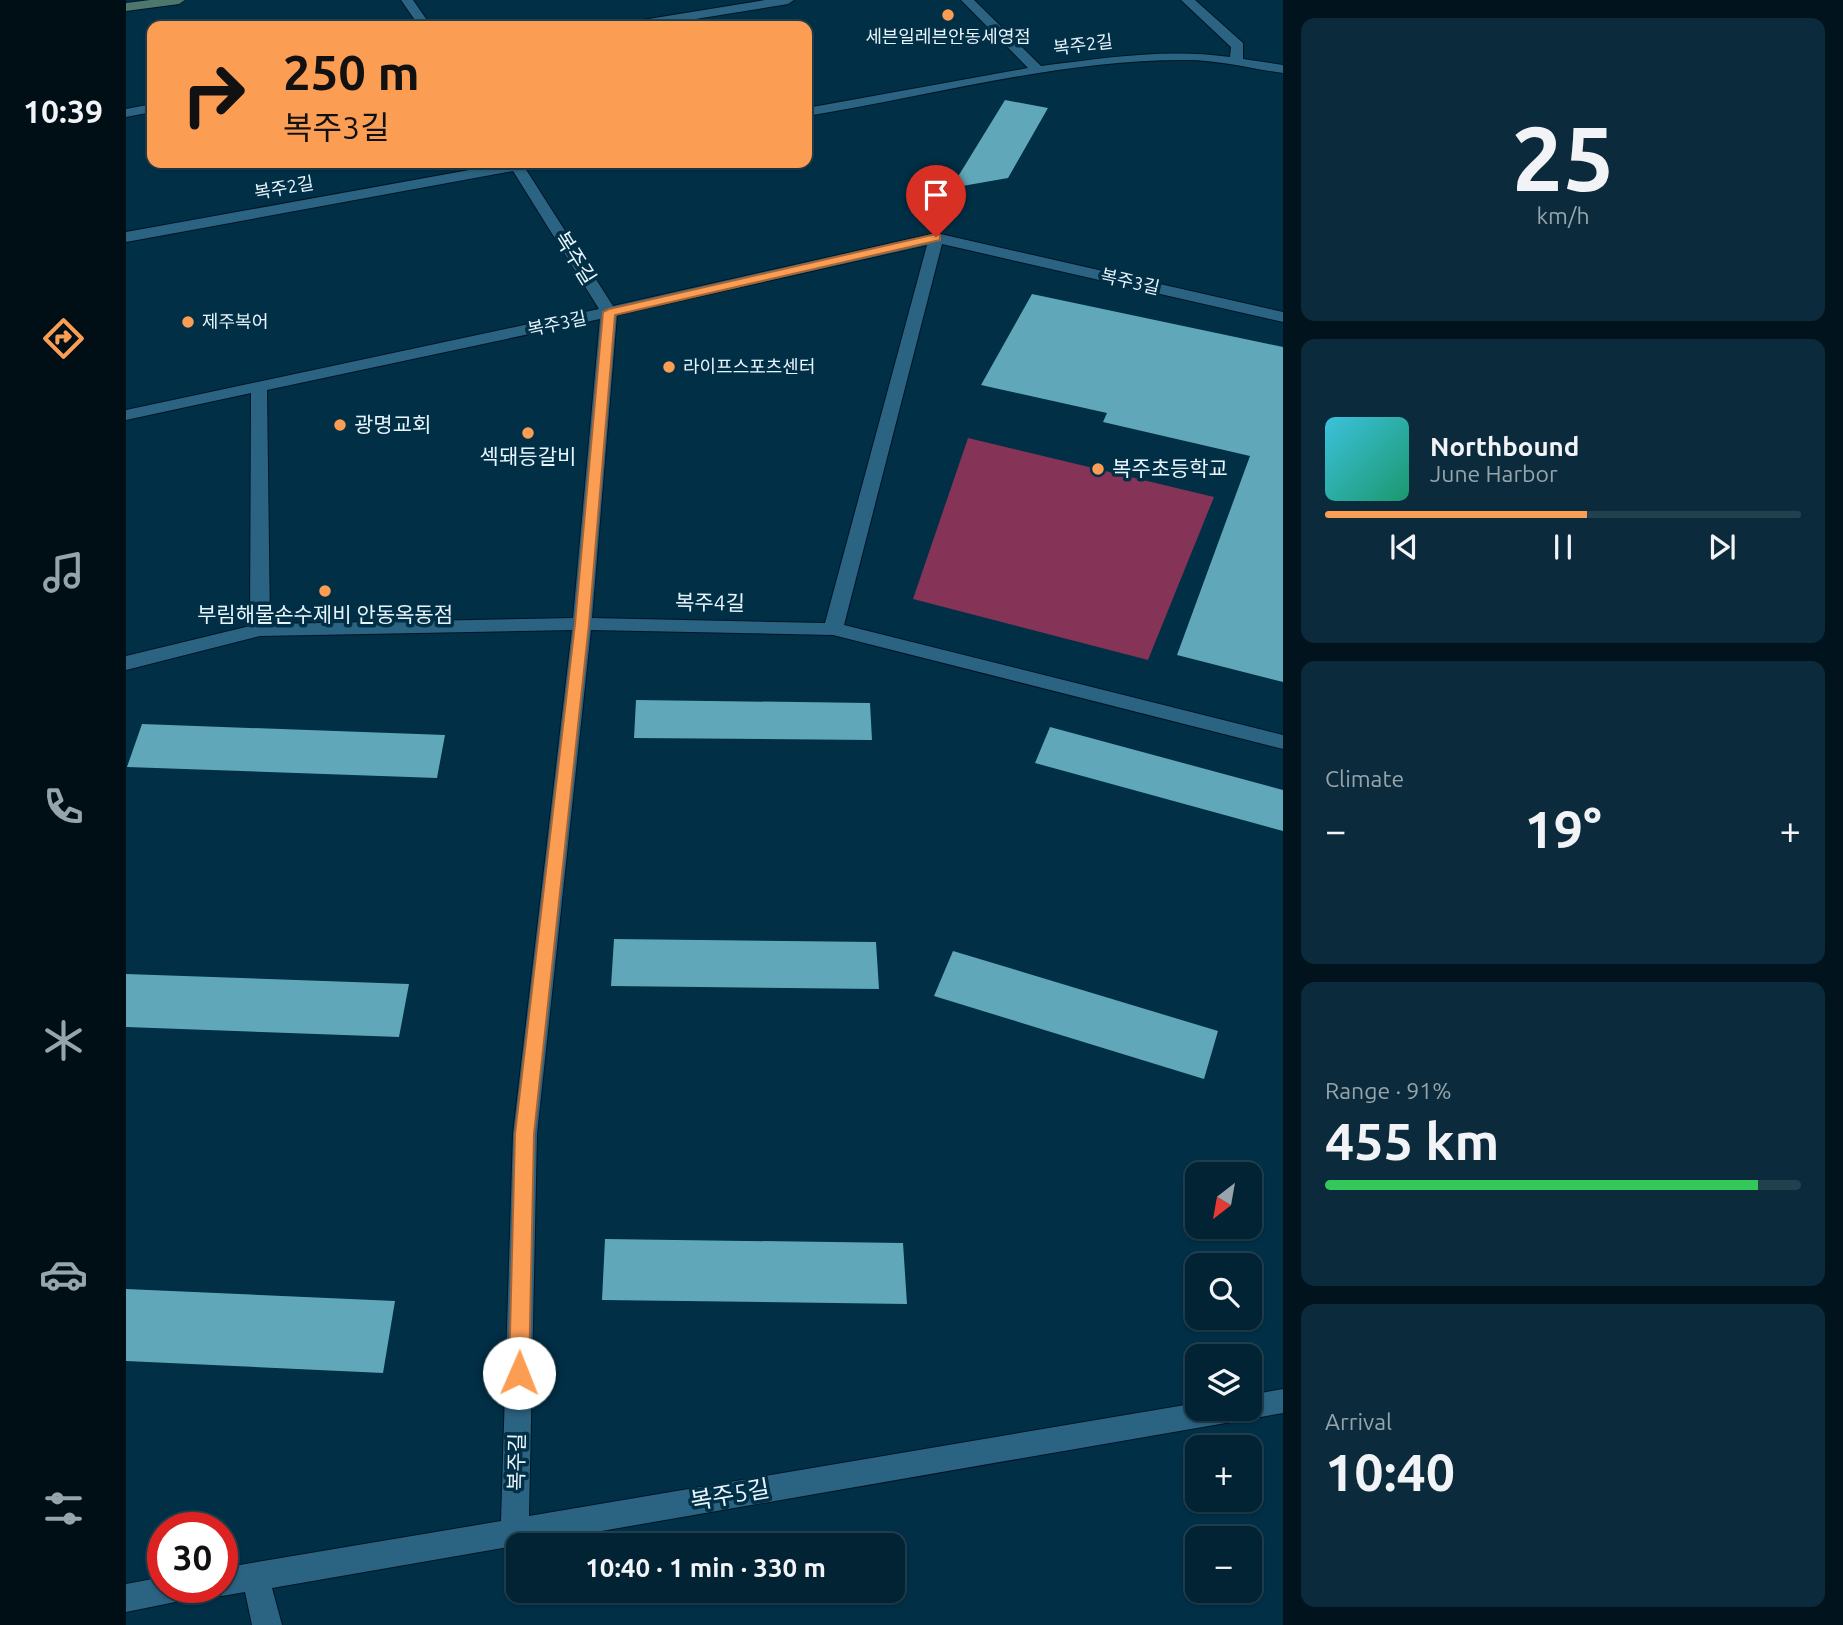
<!DOCTYPE html>
<meta charset="utf-8">
<style>
:root{--surface:#012334;--page:#0b2b3c;--text:#f1f3f6;--muted:#96a4ac;--line:#23404f;--accent:#fc9d54}
body{margin:0;font-family:Ubuntu,"Noto Sans KR",sans-serif;background:var(--page);color:var(--text);height:100vh;display:flex;flex-direction:column;font-size:26px;white-space:nowrap}
*{box-sizing:border-box;margin:0}
p{font-size:23px;color:var(--muted)}
.icon{flex:none;width:38px;height:38px;fill:none;stroke:currentColor;stroke-width:2;stroke-linecap:round;stroke-linejoin:round}
.map{position:relative;flex:1;overflow:hidden}
.panel{display:flex;flex-direction:column;gap:18px;padding:18px;background:#01131d;width:560px}
.panel>*{flex:none}
.top-card{position:absolute;left:21px;top:21px;width:665px;height:147px;border-radius:14px;box-shadow:0 2px 5px #0004,0 0 0 2px var(--line);background:#fc9d54;color:#111;overflow:hidden}
.needle{width:46px;rotate:211deg}
.controls{position:absolute;left:1059px;top:1162px;display:grid;gap:14px}
.controls a{display:grid;place-items:center;width:77px;height:77px;border-radius:14px;background:var(--surface);box-shadow:0 2px 5px #0004,0 0 0 2px var(--line);font-size:35px}
.speed{position:absolute;left:21px;top:1512px;display:flex;gap:14px;font-size:35px;font-weight:700;text-align:center}
.speed>*{display:grid;place-content:center;width:91px;height:91px;border-radius:50%;background:var(--surface);box-shadow:0 2px 5px #0004,0 0 0 2px var(--line);line-height:1}
.speed .limit{border:10px solid #d22;background:#fff;color:#111}
.pin{position:absolute;display:grid;place-items:center;width:60px;height:60px;color:#fff;margin:-72px -30px;border-radius:50% 50% 50% 0;rotate:-45deg;box-shadow:0 0 7px #0007}
.pin .icon{rotate:45deg}
.me{position:absolute;width:77px;margin:-38px;rotate:1deg;stroke-linejoin:round;filter:drop-shadow(0 0 5px #0008)}
.turn{display:flex;align-items:center;gap:24px;height:147px;padding:0 21px;font-size:32px}
.turn .icon{width:91px;height:91px;stroke-width:2.5}
.turn b{display:block;font-size:49px;line-height:60px}
.big{font-size:52px;font-weight:700;line-height:1.1}
.panel .card{flex:1;display:flex;flex-direction:column;justify-content:center;gap:10px;min-width:0;padding:0 24px;border-radius:14px;background:var(--page)}
.panel .dial{align-items:center;gap:0}
.dial b{font-size:91px;line-height:1}
.song{display:flex;align-items:center;gap:21px}
.cover{width:84px;height:84px;border-radius:10px;background:linear-gradient(135deg,hsl(190 70% 55%),hsl(160 70% 35%))}
.played{height:7px;border-radius:4px;background:linear-gradient(90deg,var(--accent) 55%,var(--line) 55%)}
.keys{display:flex;justify-content:space-around;direction:ltr}
.heat{display:flex;justify-content:space-between;align-items:center;font-size:38px;direction:ltr}
.charge{height:10px;border-radius:5px;background:linear-gradient(90deg,#34c759 91%,var(--line) 0)}
.trip{position:absolute;left:380px;top:1533px;width:399px;height:70px;border-radius:14px;background:var(--surface);box-shadow:0 2px 5px #0004,0 0 0 2px var(--line);font-weight:700;line-height:70px;text-align:center}
main{display:flex;flex:1;min-height:0}
.menu{display:flex;flex-direction:column;width:126px;justify-content:space-around;align-items:center;background:#000e15;color:var(--muted)}
.menu .icon{width:49px;height:49px}
.menu .on{color:var(--accent)}
.menu b{font-size:32px;color:var(--text)}
.map>svg:first-child{display:block}
</style>
<main>
<nav class="menu">
<b>10:39</b>
<svg class="icon on" aria-label="directions" viewBox="0 0 24 24"><path d="M12 3l9 9-9 9-9-9zM9 14v-3h6M13 9l2 2-2 2"/></svg>
<svg class="icon" aria-label="music" viewBox="0 0 24 24"><path d="M9 18V5l10-2v13"/><circle cx="6" cy="18" r="3"/><circle cx="16" cy="16" r="3"/></svg>
<svg class="icon" aria-label="phone" viewBox="0 0 24 24"><path d="M5 4h4l2 5-3 2q2 4 5 5l2-3 5 2v4C11 20 4 13 5 4z"/></svg>
<svg class="icon" aria-label="climate" viewBox="0 0 24 24"><path d="M12 3v18M4 7l16 10M4 17L20 7"/></svg>
<svg class="icon" aria-label="car" viewBox="0 0 24 24"><path d="M5 17H2v-5l4-1 3-4h7l3 4 3 1v5h-3M9 17h6M6 11h13"/><circle cx="7" cy="17" r="2"/><circle cx="17" cy="17" r="2"/></svg>
<svg class="icon" aria-label="filters" viewBox="0 0 24 24"><path d="M4 7h16M4 17h16"/><circle cx="9" cy="7" r="2"/><circle cx="15" cy="17" r="2"/></svg>
</nav>
<div class="map">
<svg width="1157" height="1625" viewBox="0 0 1157 1625">
<rect width="100%" height="100%" fill="#012f46"/>
<!-- green -->
<path fill="#853357" d="M842 438 1088 497 1022 660 787 599Z"/>
<!-- building -->
<path fill="#5fa7b9" d="M879 100 922 108 882 178 825 188Z
M906 294 1157 347V682L1051 655 1124 456 977 422 981 413 855 385Z
M510 700 744 703 746 740 508 738Z
M16 724 319 735 311 778 1 767Z
M924 727 1157 790V831L909 763Z
M488 939 750 942 753 989 485 986Z
M827 951 1092 1031 1078 1079 808 996Z
M0 974 283 984 273 1037 0 1027Z
M479 1239 777 1243 781 1304 476 1300Z
M0 1289 269 1301 257 1373 0 1361Z"/>
<g fill="none" stroke-linecap="round" stroke-linejoin="round">
<defs>
<path id="street" d="M275 0H287L305 26H293Z
M639 0H668L662 4 526 26H497L504 22Z
M835 0H848L915 66C979 58 1040 48 1104 57L1105 47 1055 0H1069L1117 43V59L1157 65V73C1126 69 1093 60 1062 60 935 59 805 96 681 116V108L902 68Z
M26 104V112L0 117V109Z
M382 163H411L409 166 399 168 487 306 810 233 1157 312V322L816 244 718 625 1157 735V749L707 635 465 630 411 1134 403 1516 1071 1403V1409H1124V1395L1157 1389V1413L146 1588 156 1625H126L119 1592 96 1596 86 1592 84 1587H96V1568L375 1521 387 1134 446 630 134 636 0 670V656L124 626 125 393 0 420V410L473 309 387 171 0 242V232ZM801 245 699 623 466 618 491 315ZM474 319 447 618 144 624 141 390Z
M37 1577V1587H78L74 1597 0 1612V1584Z"/>
<path id="secondary" d="M24 0H59L53 4 0 11V3Z"/>
</defs>
<!-- street casing -->
<use href="#street" stroke="#001625" stroke-width="2"/>
<!-- secondary casing -->
<use href="#secondary" stroke="#001625" stroke-width="2"/>
<!-- street -->
<use href="#street" fill="#2b6382" fill-rule="evenodd"/>
<!-- secondary -->
<use href="#secondary" fill="#4c776c" fill-rule="evenodd"/>
</g>
<!-- route -->
<path fill="#fc9d54" stroke="#a46637" stroke-width="2" d="M810 234 814 235V240L489 315 463 624 408 1134 403 1373 400 1379 393 1382 386 1379 383 1373 389 1134 449 624 477 312 483 309Z"/>
<!-- markers -->
<g fill="#fc9d54" stroke="#012f46" stroke-width="2.5">
<circle cx="822" cy="15" r="7"/>
<circle cx="62" cy="322" r="7"/>
<circle cx="543" cy="367" r="7"/>
<circle cx="214" cy="425" r="7"/>
<circle cx="402" cy="433" r="7"/>
<circle cx="972" cy="469" r="7"/>
<circle cx="199" cy="591" r="7"/>
</g>
<g text-anchor="middle" stroke-width="7" stroke-linejoin="round" paint-order="stroke">
<!-- far-poi labels -->
<g font-size="18" fill="#e8f4fb" stroke="#012f46" text-anchor="start">
<text x="822" y="43" text-anchor="middle">세븐일레븐안동세영점</text>
<text x="76" y="328">제주복어</text>
<text x="557" y="373">라이프스포츠센터</text>
</g>
<!-- far-street labels -->
<g font-size="18" fill="#e8f4fb" stroke="#012f46">
<text transform="translate(957 45) rotate(-7)" y="6">복주2길</text>
<text transform="translate(158 188) rotate(-10)" y="6">복주2길</text>
<text transform="translate(1004 282) rotate(13)" y="6">복주3길</text>
<text transform="translate(431 324) rotate(-12)" y="6">복주3길</text>
</g>
<!-- street labels -->
<g font-size="21" fill="#e8f4fb" stroke="#012f46">
<text transform="translate(449 258) rotate(58)" y="7">복주길</text>
<text transform="translate(584 603) rotate(1)" y="7">복주4길</text>
<text transform="translate(391 1462) rotate(-89)" y="7">복주길</text>
</g>
<!-- poi labels -->
<g font-size="21" fill="#e8f4fb" stroke="#012f46" text-anchor="start">
<text x="228" y="432">광명교회</text>
<text x="402" y="464" text-anchor="middle">섹돼등갈비</text>
<text x="986" y="476">복주초등학교</text>
<text x="199" y="622" text-anchor="middle">부림해물손수제비 안동옥동점</text>
</g>
<!-- near-street labels -->
<g font-size="24" fill="#e8f4fb" stroke="#012f46">
<text transform="translate(604 1495) rotate(-10)" y="8">복주5길</text>
</g>
</g>
</svg>
<div class="controls">
<a><svg class="needle" viewBox="-14 -14 28 28"><path d="M0-13l5 13h-10z" fill="#e53935"/><path d="M0 13l5-13h-10z" fill="#96a4ac"/></svg></a>
<a><svg class="icon" aria-label="search" viewBox="0 0 24 24"><circle cx="10" cy="10" r="6"/><path d="M15 15l6 6"/></svg></a>
<a><svg class="icon" aria-label="layers" viewBox="0 0 24 24"><path d="M12 4l9 5-9 5-9-5zM3 14l9 5 9-5"/></svg></a>
<a>+</a>
<a>−</a>
</div>
<div class="speed"><div class="limit">30</div></div>
<div class="pin" style="left:810px;top:237px;background:#d93025"><svg class="icon" aria-label="arrive" viewBox="0 0 24 24"><path d="M6 21V4h12l-3 4 3 4H6"/></svg></div>
<svg class="me" style="left:393px;top:1373px" viewBox="-20 -20 40 40"><circle r="19" fill="#fff"/><path d="M0-13L10 11 0 6-10 11z" fill="#fc9d54"/></svg>
<div class="trip">10:40 · 1 min · 330 m</div>
<div class="top-card">
<div class="turn"><svg class="icon" aria-label="right" viewBox="0 0 24 24"><path d="M7 20v-9h11M14 6l5 5-5 5"/></svg><div><b>250 m</b>복주3길</div></div>
</div>
</div>
<section class="panel">
<div class="card dial"><b>25</b><p>km/h</p></div>
<div class="card">
<div class="song"><i class="cover"></i><div><b>Northbound</b><p>June Harbor</p></div></div>
<div class="played"></div>
<div class="keys"><svg class="icon" aria-label="previous" viewBox="0 0 24 24"><path d="M18 5L8 12l10 7zM5 5v14"/></svg><svg class="icon" aria-label="pause" viewBox="0 0 24 24"><path d="M8 5v14M16 5v14"/></svg><svg class="icon" aria-label="next" viewBox="0 0 24 24"><path d="M6 5l10 7-10 7zM19 5v14"/></svg></div>
</div>
<div class="card"><p>Climate</p>
<div class="heat"><a>−</a><b class="big">19°</b><a>+</a></div>
</div>
<div class="card"><p>Range · 91%</p><b class="big">455 km</b><div class="charge"></div></div>
<div class="card"><p>Arrival</p><b class="big">10:40</b></div>
</section>
</main>
